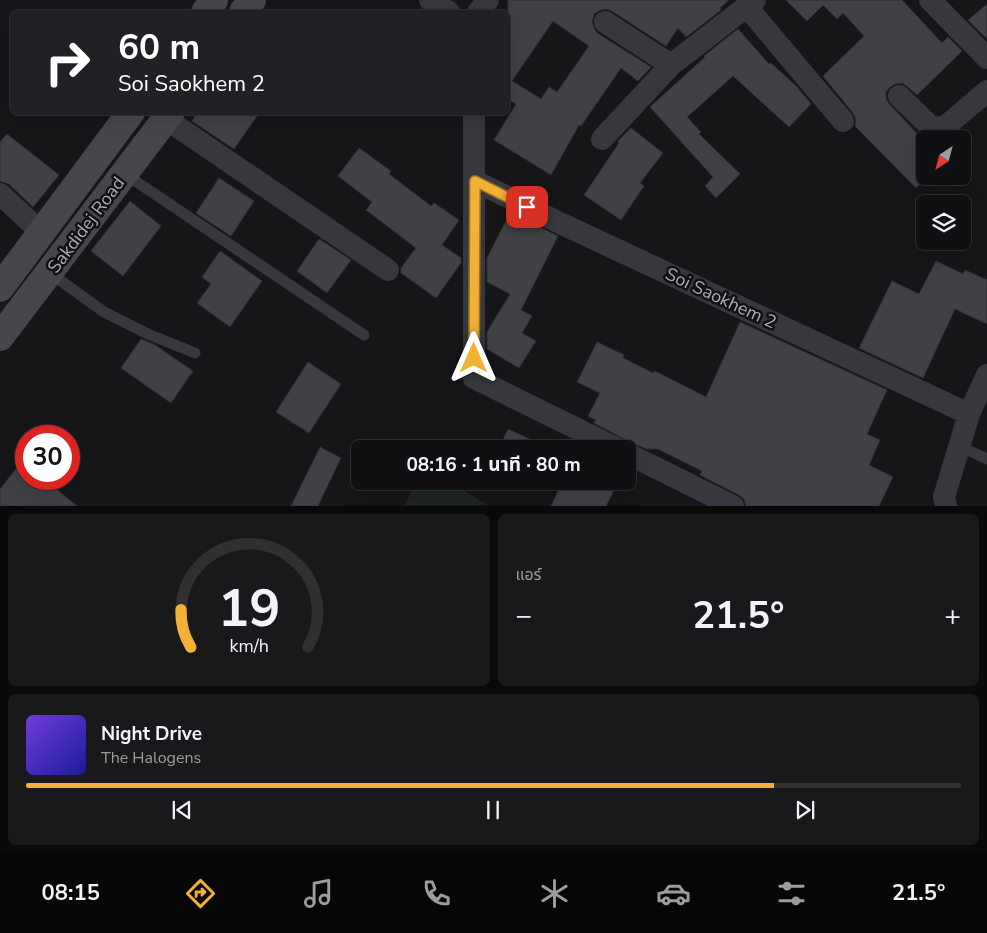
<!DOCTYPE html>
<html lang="th">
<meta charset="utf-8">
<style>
:root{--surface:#101012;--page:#19191b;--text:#f1f3f6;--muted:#9c9d9f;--line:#303032;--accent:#f2b134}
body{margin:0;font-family:"Nunito Sans","Noto Sans Thai",sans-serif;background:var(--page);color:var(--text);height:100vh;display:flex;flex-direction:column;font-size:19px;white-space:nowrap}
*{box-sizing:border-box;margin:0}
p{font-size:16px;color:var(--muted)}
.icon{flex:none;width:28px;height:28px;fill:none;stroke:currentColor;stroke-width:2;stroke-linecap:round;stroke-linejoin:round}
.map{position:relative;height:506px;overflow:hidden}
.panel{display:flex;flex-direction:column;gap:8px;padding:8px;background:#09090a;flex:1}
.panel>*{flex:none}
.banner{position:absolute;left:10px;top:10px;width:500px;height:105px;border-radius:8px;box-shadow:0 5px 20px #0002,0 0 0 1px var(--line);background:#202124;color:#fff;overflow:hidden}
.needle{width:32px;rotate:216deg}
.buttons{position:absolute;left:916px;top:130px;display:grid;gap:10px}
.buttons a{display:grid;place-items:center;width:55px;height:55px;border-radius:8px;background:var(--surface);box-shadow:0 5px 20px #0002,0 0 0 1px var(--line);font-size:25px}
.speed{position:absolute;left:15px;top:425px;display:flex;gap:10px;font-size:25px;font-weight:700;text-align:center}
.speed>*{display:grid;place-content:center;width:65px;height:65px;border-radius:50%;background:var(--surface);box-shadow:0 5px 20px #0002,0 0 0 1px var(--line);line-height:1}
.speed .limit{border:8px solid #d22;background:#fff;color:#111}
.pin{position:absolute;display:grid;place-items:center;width:42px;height:42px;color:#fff;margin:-21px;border-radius:10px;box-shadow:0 2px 8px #0006}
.me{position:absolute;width:55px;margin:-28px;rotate:0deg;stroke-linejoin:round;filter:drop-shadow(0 0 4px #0008)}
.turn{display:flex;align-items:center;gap:18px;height:105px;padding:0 25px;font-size:22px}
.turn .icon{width:65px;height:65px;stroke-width:2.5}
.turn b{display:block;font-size:35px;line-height:42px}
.big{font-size:38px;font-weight:700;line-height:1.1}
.panel .widget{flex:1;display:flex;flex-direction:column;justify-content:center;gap:8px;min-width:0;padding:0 18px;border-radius:8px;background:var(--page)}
.panel .dial{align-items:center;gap:0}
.dial svg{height:130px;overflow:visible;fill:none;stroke:var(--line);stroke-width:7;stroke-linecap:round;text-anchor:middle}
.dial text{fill:var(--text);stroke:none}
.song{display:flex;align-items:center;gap:15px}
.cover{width:60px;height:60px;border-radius:8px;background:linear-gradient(135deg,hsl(260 70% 55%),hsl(240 70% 35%))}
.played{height:5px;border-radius:2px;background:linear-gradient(90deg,var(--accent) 80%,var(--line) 80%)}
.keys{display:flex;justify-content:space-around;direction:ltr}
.heat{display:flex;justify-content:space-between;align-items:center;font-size:28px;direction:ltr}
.panel .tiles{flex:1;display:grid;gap:8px;grid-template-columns:1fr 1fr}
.widget:last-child{grid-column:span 2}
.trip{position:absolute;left:351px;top:440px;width:285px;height:50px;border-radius:8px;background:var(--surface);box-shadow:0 5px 20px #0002,0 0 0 1px var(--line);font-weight:700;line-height:50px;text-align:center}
.dock{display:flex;height:80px;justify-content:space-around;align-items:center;background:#060607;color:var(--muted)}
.dock .icon{width:35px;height:35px}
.dock .selected{color:var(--accent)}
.dock b{font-size:22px;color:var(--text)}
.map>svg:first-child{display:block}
</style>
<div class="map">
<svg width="987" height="506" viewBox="0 0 987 506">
<rect width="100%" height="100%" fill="#161618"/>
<!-- green -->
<path fill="#1e261f" d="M416 481H448L487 505H405Z"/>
<!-- building -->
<path fill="#404145" stroke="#303034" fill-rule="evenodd" d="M508 0H729L720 8 721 10 686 37 678 28 666 46 612 11 606 9 600 10 594 14 592 22 594 28 597 33 651 67 638 81 621 68 581 126 579 125 551 175 494 140 516 104 508 99ZM553 21 589 46 557 92 549 87 541 99 512 81Z
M786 0H902L942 43 948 37 962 51 917 95 908 87 902 83 895 84 890 87 886 92V99L890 105 925 142V179L916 188 855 126 856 119 853 113 823 76 864 36 843 13 837 19 823 5 807 21Z
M987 4V39L968 20Z
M738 29 769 64 771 63 797 87 811 104 789 127 733 76 687 117 701 132 699 134 740 174 716 198 705 186 713 177 650 107 705 57 704 56Z
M198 112H260L234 149 192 121Z
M631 128 663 153 640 183 644 186 621 220 584 195 619 143 618 141Z
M7 134 59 175 33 207 9 184 0 181V142Z
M359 148 391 171 389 174 431 206 434 203 459 220 442 245 461 258V263L436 298 401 273V268L416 248 366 210 372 202 338 176Z
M219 178 254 201 231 236 196 213Z
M130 201 161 226 123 276 91 251Z
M510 213 558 236 521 310 532 316 522 333 536 341 519 368 487 349V332L510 294 487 282V258Z
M319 239 351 260 327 293 297 271Z
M220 251 262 281 230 327 197 303 211 284 202 277Z
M936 261 963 274 965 270 987 280V324L955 309 923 378 859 348 892 281 919 294Z
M740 322 887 390 867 434 880 440 869 465 893 477 879 506H746L744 499 739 495 700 475 702 471 658 449H647L628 441 594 423 596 420 588 416 600 393 577 382 597 342 624 355 623 358 653 373 655 371 706 397Z
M141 339 155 345 193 371 171 403 121 368Z
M308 362 341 384 309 433 276 412Z
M508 429 551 449H499Z
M320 447 341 458 318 506H291Z
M26 456V479H44L77 506H0V489Z
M563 481H619L606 506H551Z"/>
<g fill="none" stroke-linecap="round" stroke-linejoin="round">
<!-- service -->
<path stroke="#37383d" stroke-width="11" d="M125 174 364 335
M50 273 104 312 148 334 195 353
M959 446 987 459"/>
<!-- minor -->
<path stroke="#37383d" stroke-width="22" d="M430 0 449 12
M930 0 987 58
M747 7 843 121
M478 12 488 0
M605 22 671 65
M899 96 929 125 936 128 946 126 987 91
M474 112V378L618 449
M166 119 388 270
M602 139 671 65 755 0
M475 181 562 224 969 414
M0 194 42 233
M628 454 733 506
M946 506 944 497 969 414 987 375"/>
<!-- secondary -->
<path stroke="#45474d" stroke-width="28" d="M205 12 214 0
M243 12 252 0
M0 288 131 112
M0 337 171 112"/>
</g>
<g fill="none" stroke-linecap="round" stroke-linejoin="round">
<defs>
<path id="route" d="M474 358 475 181 527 207"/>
</defs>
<!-- route casing -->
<use href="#route" stroke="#9d7322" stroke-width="12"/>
<!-- route -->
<use href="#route" stroke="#f2b134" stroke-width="9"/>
</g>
<g text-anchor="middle" stroke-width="5" stroke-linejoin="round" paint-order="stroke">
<!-- street labels -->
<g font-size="18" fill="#a8adb8" stroke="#111113">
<text transform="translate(86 225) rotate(-53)" y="6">Sakdidej Road</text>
<text transform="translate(721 298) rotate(25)" y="6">Soi Saokhem 2</text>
</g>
</g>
</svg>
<div class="buttons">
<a><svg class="needle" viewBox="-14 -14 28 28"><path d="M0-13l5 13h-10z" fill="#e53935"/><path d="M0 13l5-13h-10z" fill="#9c9d9f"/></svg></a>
<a><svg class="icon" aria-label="layers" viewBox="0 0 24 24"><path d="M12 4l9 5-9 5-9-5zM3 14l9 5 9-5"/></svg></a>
</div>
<div class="speed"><div class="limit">30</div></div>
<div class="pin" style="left:527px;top:207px;background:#d93025"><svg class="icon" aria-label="arrive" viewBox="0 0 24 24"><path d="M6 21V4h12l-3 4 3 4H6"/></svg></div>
<svg class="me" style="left:474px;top:358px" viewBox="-20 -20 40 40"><path d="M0-17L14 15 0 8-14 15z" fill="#f2b134" stroke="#fff" stroke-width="4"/></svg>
<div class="trip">08:16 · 1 นาที · 80 m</div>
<div class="banner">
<div class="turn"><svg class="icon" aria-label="right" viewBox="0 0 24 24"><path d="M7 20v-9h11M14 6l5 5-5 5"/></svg><div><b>60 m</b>Soi Saokhem 2</div></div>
</div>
</div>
<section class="panel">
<div class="tiles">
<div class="widget dial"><svg viewBox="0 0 100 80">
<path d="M14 69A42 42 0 1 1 86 69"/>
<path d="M14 69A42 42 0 0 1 8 46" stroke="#f2b134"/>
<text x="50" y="56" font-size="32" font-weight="700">19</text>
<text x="50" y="72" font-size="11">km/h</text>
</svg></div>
<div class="widget"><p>แอร์</p>
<div class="heat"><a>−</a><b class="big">21.5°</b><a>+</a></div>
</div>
<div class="widget">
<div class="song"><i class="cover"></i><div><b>Night Drive</b><p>The Halogens</p></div></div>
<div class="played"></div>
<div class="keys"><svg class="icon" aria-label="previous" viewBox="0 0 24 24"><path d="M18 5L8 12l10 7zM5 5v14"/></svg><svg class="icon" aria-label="pause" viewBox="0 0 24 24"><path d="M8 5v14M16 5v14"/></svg><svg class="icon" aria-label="next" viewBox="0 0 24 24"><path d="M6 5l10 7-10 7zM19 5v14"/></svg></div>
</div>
</div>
</section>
<nav class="dock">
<b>08:15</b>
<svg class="icon selected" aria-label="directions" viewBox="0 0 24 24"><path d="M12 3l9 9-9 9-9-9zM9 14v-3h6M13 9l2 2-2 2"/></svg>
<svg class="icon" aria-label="music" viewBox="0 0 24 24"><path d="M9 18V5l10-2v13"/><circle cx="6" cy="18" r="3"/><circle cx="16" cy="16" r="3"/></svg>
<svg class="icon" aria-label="phone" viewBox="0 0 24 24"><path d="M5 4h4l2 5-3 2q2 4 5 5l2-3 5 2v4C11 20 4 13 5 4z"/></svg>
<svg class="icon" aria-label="climate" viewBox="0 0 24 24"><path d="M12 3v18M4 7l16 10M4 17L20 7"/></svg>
<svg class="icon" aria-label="car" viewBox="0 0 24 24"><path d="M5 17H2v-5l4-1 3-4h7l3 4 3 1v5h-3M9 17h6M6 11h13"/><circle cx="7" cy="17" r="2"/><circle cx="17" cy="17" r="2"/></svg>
<svg class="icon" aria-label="filters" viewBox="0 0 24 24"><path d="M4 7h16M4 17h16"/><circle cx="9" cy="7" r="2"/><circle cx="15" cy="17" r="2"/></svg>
<b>21.5°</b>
</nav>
